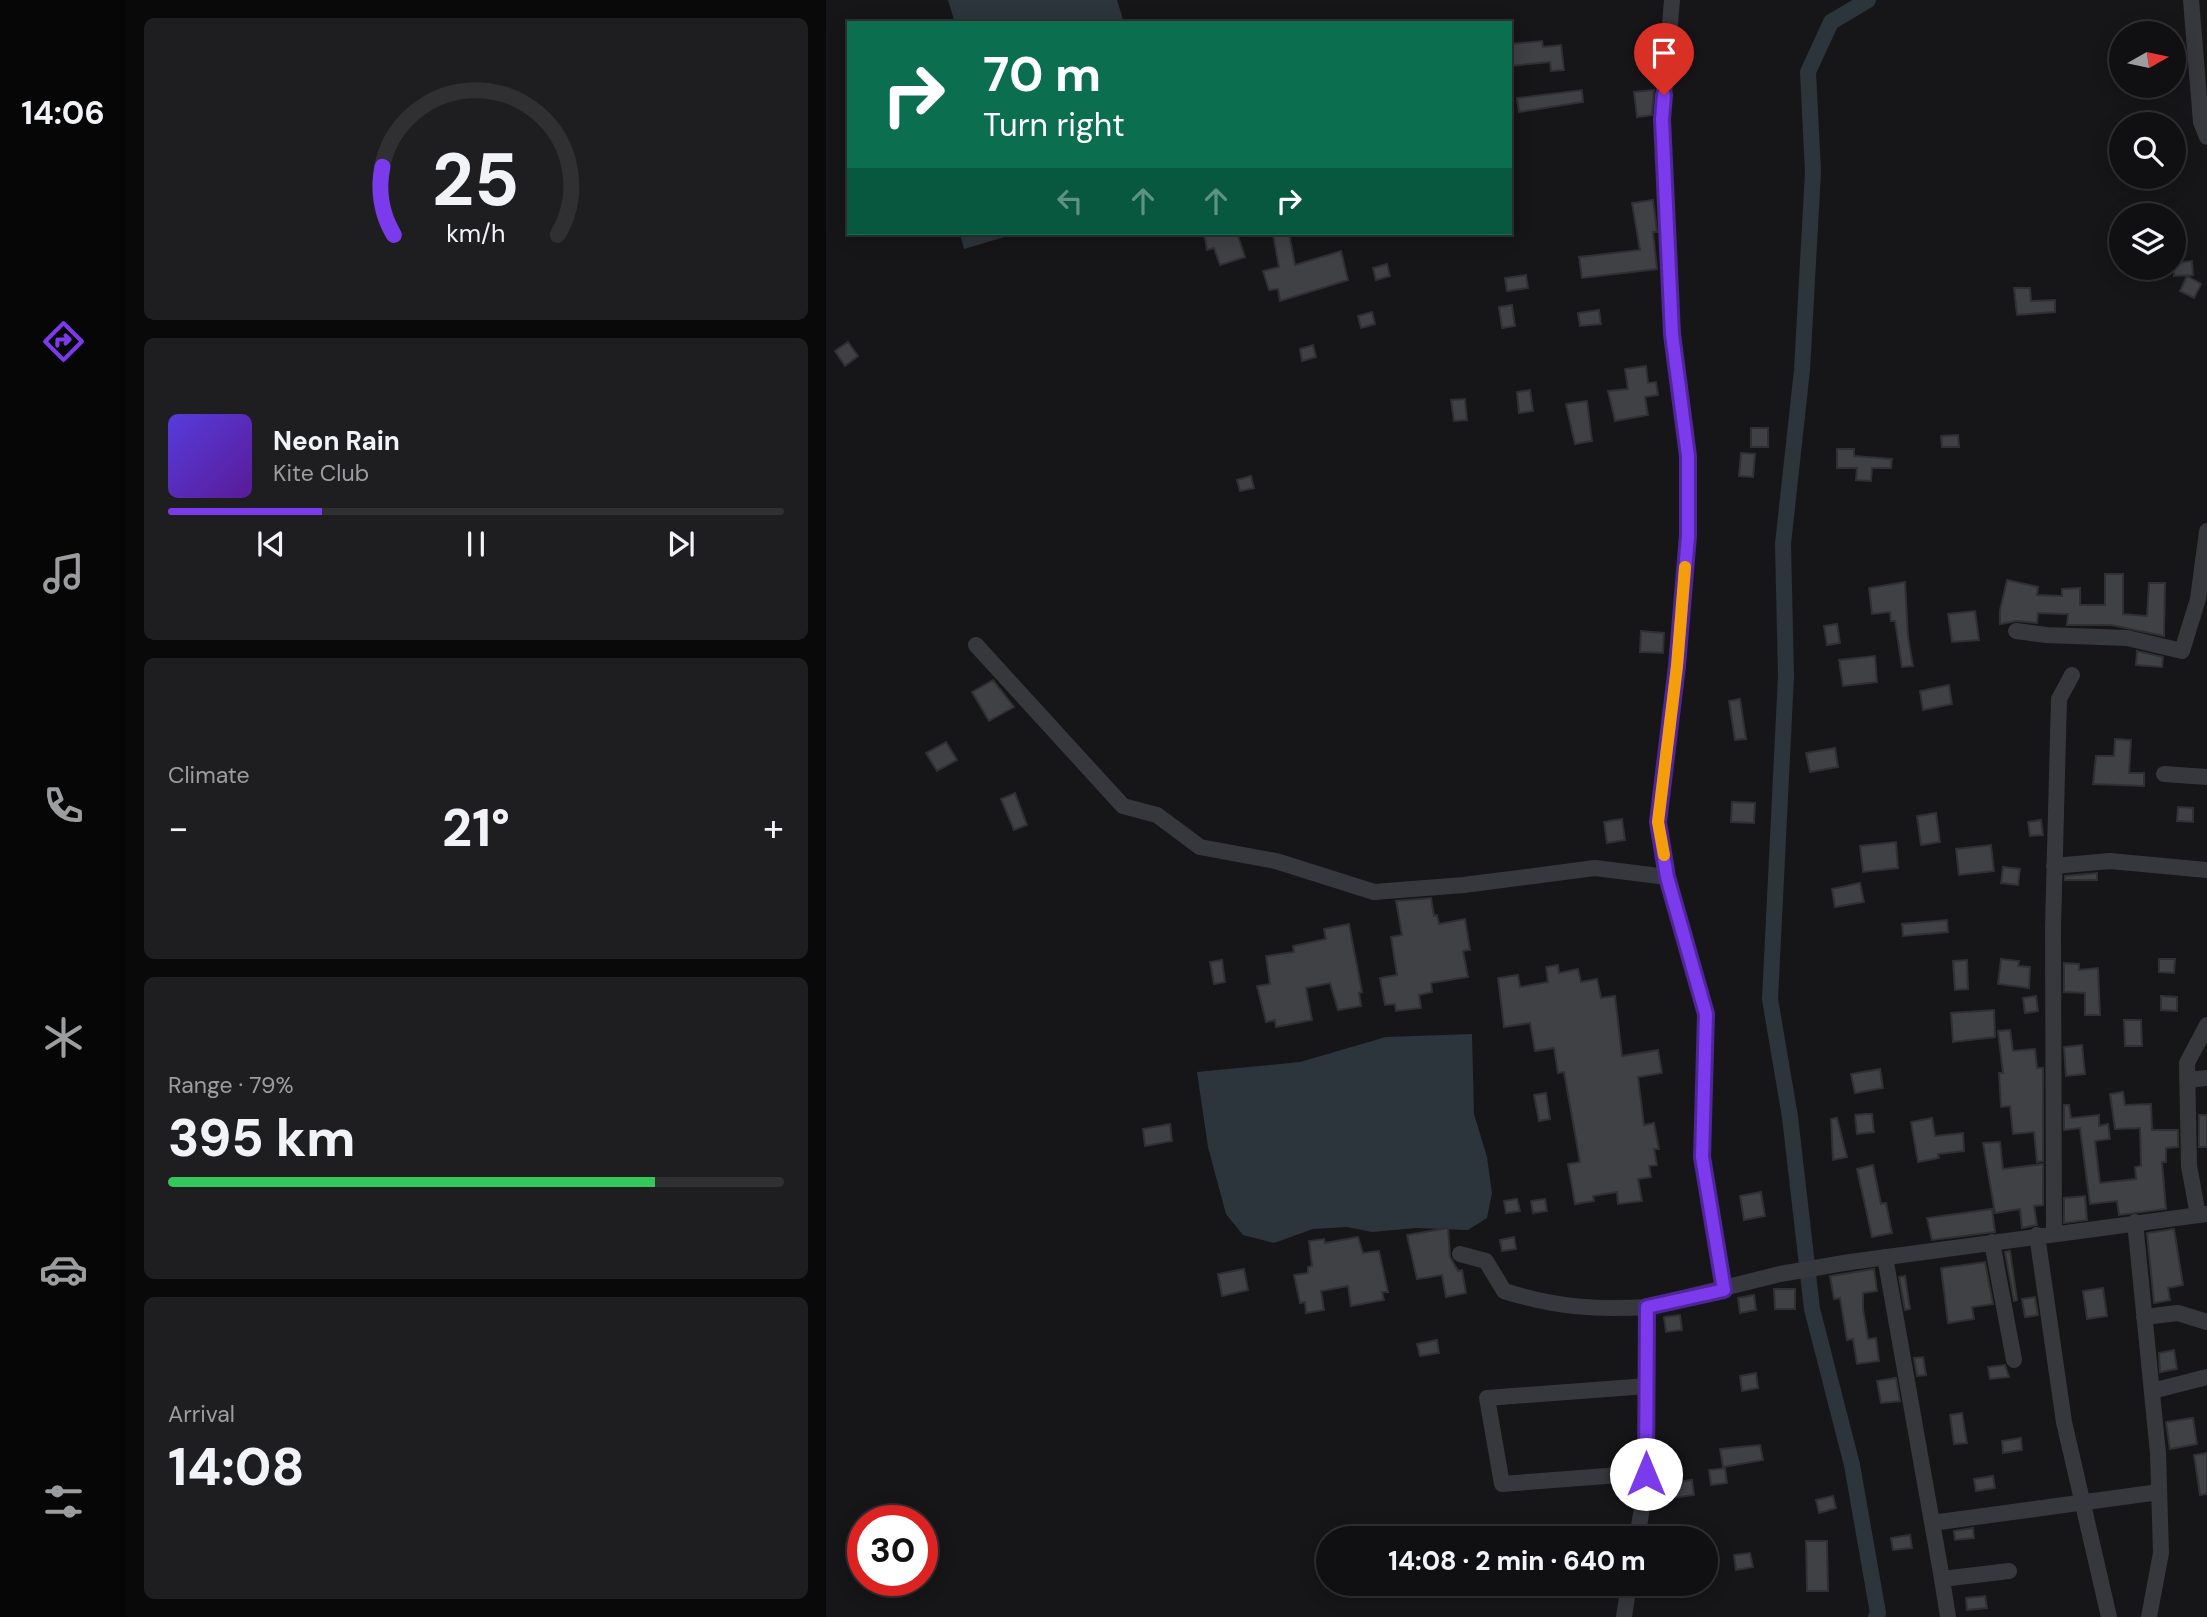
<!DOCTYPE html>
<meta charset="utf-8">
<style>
:root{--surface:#101012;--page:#1e1e20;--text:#f1f3f6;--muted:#9c9d9f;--line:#303032;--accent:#7c3aed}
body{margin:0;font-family:"DM Sans",sans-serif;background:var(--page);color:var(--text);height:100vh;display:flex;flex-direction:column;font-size:26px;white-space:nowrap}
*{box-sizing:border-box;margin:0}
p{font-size:23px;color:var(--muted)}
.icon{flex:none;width:38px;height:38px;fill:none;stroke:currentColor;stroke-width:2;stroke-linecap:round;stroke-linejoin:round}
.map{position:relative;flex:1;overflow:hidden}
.details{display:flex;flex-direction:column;gap:18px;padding:18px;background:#09090a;width:700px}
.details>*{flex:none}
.guide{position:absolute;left:21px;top:21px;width:665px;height:214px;border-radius:0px;box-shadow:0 4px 18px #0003,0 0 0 2px var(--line);background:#0b6e4f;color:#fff;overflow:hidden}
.needle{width:46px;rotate:81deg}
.fabs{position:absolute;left:1283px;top:21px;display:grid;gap:14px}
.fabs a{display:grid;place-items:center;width:77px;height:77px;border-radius:50%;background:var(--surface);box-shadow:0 4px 18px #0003,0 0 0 2px var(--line);font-size:35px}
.speed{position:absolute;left:21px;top:1505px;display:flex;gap:14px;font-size:35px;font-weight:700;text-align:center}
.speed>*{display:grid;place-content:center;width:91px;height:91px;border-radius:50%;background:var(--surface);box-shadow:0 4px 18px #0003,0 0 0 2px var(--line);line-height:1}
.speed .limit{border:10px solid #d22;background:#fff;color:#111}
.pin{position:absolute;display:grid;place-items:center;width:60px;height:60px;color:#fff;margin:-72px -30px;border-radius:50% 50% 50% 0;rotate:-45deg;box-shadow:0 0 7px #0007}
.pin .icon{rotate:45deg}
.me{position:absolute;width:77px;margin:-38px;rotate:0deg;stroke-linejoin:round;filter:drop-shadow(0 0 5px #0008)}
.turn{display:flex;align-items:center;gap:24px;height:147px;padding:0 21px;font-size:32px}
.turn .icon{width:91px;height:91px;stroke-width:2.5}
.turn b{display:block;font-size:49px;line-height:60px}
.lanes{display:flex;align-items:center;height:66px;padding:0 21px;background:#0003;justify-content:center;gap:35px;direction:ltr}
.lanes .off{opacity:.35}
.big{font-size:52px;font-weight:800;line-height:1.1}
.details .tile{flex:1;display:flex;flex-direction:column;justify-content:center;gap:10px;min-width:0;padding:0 24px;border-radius:10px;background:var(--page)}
.details .dial{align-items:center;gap:0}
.dial svg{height:182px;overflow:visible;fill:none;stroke:var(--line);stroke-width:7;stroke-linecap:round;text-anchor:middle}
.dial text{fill:var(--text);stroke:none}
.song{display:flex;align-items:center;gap:21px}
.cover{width:84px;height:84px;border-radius:10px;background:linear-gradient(135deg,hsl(250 70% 55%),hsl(270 70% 35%))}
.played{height:7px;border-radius:4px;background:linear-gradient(90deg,var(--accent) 25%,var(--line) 25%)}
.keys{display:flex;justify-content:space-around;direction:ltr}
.heat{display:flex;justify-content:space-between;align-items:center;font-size:38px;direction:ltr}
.charge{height:10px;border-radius:5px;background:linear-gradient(90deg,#34c759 79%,var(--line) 0)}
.trip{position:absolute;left:490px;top:1526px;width:402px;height:70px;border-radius:35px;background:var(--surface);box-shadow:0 4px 18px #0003,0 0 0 2px var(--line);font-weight:800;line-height:70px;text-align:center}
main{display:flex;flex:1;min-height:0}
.tab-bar{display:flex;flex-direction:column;width:126px;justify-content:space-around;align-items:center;background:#060607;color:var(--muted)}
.tab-bar .icon{width:49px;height:49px}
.tab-bar .current{color:var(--accent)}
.tab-bar b{font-size:32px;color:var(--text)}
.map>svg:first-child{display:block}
</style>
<main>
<nav class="tab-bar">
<b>14:06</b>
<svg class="icon current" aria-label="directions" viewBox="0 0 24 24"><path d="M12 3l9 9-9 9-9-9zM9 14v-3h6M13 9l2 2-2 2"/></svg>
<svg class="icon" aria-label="music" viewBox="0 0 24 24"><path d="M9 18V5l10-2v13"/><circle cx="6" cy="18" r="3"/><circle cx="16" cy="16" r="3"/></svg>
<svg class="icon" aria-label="phone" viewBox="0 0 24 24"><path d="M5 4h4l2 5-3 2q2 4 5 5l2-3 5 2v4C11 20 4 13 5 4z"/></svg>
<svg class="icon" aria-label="climate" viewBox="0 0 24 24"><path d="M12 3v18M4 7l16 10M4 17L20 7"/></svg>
<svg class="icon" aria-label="car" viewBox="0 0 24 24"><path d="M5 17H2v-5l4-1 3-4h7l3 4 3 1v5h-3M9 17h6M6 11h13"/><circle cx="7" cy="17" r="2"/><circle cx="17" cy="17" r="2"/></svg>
<svg class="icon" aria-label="filters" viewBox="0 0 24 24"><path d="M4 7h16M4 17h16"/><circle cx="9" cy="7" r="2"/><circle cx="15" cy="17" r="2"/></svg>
</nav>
<section class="details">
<div class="tile dial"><svg viewBox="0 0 100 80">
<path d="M14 69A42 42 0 1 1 86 69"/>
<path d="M14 69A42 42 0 0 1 9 39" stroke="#7c3aed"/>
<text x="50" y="56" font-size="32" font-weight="700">25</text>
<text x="50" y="72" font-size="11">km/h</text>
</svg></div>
<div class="tile">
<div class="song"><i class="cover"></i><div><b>Neon Rain</b><p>Kite Club</p></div></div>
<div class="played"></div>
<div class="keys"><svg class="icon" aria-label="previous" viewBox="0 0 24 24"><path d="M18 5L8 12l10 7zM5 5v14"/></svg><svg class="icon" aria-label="pause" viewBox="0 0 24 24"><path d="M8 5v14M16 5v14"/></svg><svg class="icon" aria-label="next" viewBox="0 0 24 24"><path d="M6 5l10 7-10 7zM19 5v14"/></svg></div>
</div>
<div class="tile"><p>Climate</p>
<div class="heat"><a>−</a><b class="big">21°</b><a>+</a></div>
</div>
<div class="tile"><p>Range · 79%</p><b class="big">395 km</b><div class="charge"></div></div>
<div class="tile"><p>Arrival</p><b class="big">14:08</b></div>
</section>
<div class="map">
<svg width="1381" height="1617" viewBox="0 0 1381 1617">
<rect width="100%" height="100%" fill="#161618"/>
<!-- water -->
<path fill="#2c353c" d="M122 0H291L298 23H129Z
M134 233H192L138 249Z
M646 1034 648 1114 661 1157 666 1193 661 1218 642 1230 590 1228 546 1232 521 1227 487 1229 448 1243 417 1235 400 1214 382 1147 371 1072 474 1062 560 1037Z"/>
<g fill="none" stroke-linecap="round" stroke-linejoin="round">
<!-- canal -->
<path stroke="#2c353c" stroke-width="16" d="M1042 0 1005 22 982 72 987 172 976 370 957 544 960 676 944 999 964 1117 986 1309 1026 1465 1052 1613 1050 1617"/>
</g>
<!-- building -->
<path fill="#404145" stroke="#303034" stroke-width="2" d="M716 41 717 47 735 45 738 70 725 71 724 62 684 66V44Z
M756 90 757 102 693 112 691 98Z
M828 90 826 115 811 117 808 92Z
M827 200 831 232H827L831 269 756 278 753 257 814 250 806 203Z
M378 233H411L419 257 394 265 388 248 381 250Z
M455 233H463L469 265 515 251 522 280 454 301 452 289 443 290 437 271 453 267 447 234Z
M1366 261 1367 275 1348 276V263Z
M561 264 564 276 550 280 547 268Z
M700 275 702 288 681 291 679 278Z
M1361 276 1375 284 1368 298 1354 291Z
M1188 288H1204L1205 301 1229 300V312L1191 315Z
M686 305 689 326 676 328 673 307Z
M773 310 775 324 754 326 752 313Z
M546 312 549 324 535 328 532 316Z
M22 342 32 356 19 366 9 351Z
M487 345 490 357 476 361 474 349Z
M820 366 822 383 830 382 832 395 819 397 822 415 789 421 782 391 802 389 799 369Z
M704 390 707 411 693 413 691 392Z
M639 399 641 420 628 421 625 400Z
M761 401 766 441 749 444 740 404Z
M925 428H942V447H925Z
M1132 435 1133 447H1116L1115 436Z
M1011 449H1028V456L1066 459 1065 468H1046L1045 481 1030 480 1031 468H1011Z
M915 453 929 454 927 477 913 476Z
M425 476 428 488 414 491 411 480Z
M1279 574H1297V614L1321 616 1323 583H1339L1338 636 1285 625H1241L1242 614H1237L1212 613 1211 623 1191 621 1174 624V610L1181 580 1212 587 1211 595 1236 596V589L1254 588V605H1279Z
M1079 582 1082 637 1087 666 1076 667 1069 621H1065L1064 612 1046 614 1043 588Z
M1149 611 1153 640 1126 642 1122 614Z
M1011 624 1014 643 1001 645 998 626Z
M815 631 838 633 837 653 814 652Z
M1311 651 1337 657 1336 667 1310 665Z
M1049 656 1051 682 1017 686 1013 660Z
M167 680 188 707 163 721 146 692Z
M1123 685 1126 704 1097 710 1094 691Z
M914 699 920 739 909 740 903 701Z
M1289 739 1305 740 1303 773H1318V786L1267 784 1270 756H1288Z
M120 742 131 760 111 771 100 753Z
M1009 748 1012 767 984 772 980 753Z
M189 793 201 825 188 830 175 799Z
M906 802 929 803 928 823 905 822Z
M1352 807 1367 808V822L1351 821Z
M1110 813 1114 842 1095 845 1091 816Z
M796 819 799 840 781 843 778 822Z
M1215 820 1217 835 1204 836 1202 822Z
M1070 842 1072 868 1037 872 1034 846Z
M1165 845 1168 871 1133 875 1130 849Z
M1177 867 1194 869 1192 885 1175 883Z
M1271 873V880H1239V876Z
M1034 883 1038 902 1009 907 1006 889Z
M605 898 608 916 611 915 613 924 639 919 644 950 637 951 642 977 605 983 606 992 593 995 595 1008 570 1011 569 1004 559 1005 554 978 571 975 565 937 576 935 570 901Z
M1121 920 1122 932 1077 936 1076 924Z
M523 924 536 992 533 993 535 1006 512 1010 504 983 480 988 486 1020 450 1027 449 1020 440 1022 431 986 444 984 440 956 468 952 467 946 500 939 498 929Z
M1175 959 1193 961 1192 966 1204 967 1203 988 1172 984Z
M1333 959H1349L1348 973 1333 972Z
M396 960 399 982 388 984 384 962Z
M1141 960 1142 989 1129 990 1127 961Z
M1238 963 1253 964V970L1272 968 1274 1015H1259V993L1238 992Z
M732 965 733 973 752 969 755 982 771 979 775 998 789 996 796 1056 832 1050 836 1073 812 1077 818 1125 828 1123 833 1149H828L831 1165 823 1166 825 1177 812 1179 816 1201 792 1204 791 1192 767 1196 768 1201 749 1204 742 1164 754 1162 738 1072 732 1073 728 1048 709 1051 704 1023 678 1027 672 978 692 975 694 987 722 982 720 967Z
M1210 996 1212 1011 1199 1013 1197 998Z
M1335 996 1351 997V1011L1335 1010Z
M1168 1010 1169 1037 1127 1042 1125 1013Z
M1298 1020H1315L1316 1046H1299Z
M1184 1030 1187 1051 1209 1049 1211 1068H1217V1161L1211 1162 1208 1132 1187 1134 1184 1106 1175 1107 1173 1073H1177L1172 1031Z
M1256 1045 1259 1074 1240 1076 1238 1047Z
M1054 1069 1057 1088 1029 1093 1025 1074Z
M1297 1092 1299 1105 1325 1104 1326 1130H1352V1147L1340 1148V1162H1336L1340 1209 1293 1215 1291 1201 1264 1204 1254 1128 1238 1130V1105H1243L1245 1118 1273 1115V1126L1282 1124 1284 1139 1269 1141 1274 1183 1310 1179 1309 1167 1315 1166 1314 1128 1289 1129 1284 1094Z
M720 1093 724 1119 713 1121 708 1095Z
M1039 1114H1046L1048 1132 1031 1134 1029 1115Z
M1373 1115H1381V1147H1373Z
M1011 1118 1021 1157 1007 1160 1005 1119Z
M1106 1118 1109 1136 1137 1133 1138 1151 1112 1154 1113 1158 1092 1162 1085 1122Z
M344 1124 346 1141 319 1146 317 1129Z
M1174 1142 1177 1169 1217 1164V1205L1208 1206 1211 1225 1196 1228 1194 1209 1169 1213 1157 1143Z
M1047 1165 1055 1204 1060 1203 1066 1233 1046 1237 1031 1169Z
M935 1192 939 1216 918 1220 914 1196Z
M1259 1196 1261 1220 1238 1223V1198Z
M691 1199 694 1211 680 1213 678 1201Z
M719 1199 721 1211 707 1213 705 1201Z
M1166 1209 1169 1232 1106 1240 1101 1218Z
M622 1228 624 1257 632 1271 636 1270 640 1293 620 1297 616 1275 591 1279 581 1235Z
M1348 1229 1357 1285 1342 1288 1344 1300 1328 1303 1321 1233Z
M532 1237 537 1253 553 1251 562 1292H556L558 1300 525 1306 522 1286 495 1291 498 1310 480 1313 479 1302 474 1303 468 1275 482 1273V1267L486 1266 483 1241 498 1239 499 1243Z
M688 1237 690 1249 676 1251 674 1240Z
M1184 1251 1191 1300 1188 1301 1179 1252Z
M1159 1262 1167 1304 1146 1307 1148 1319 1122 1323 1115 1268Z
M418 1269 422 1290 396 1296 392 1274Z
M1048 1269 1051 1291 1037 1293V1309L1042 1339 1050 1338 1053 1361 1031 1364 1027 1339 1021 1340 1014 1298 1008 1299 1004 1276Z
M1079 1276 1084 1309 1079 1310 1073 1277Z
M1277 1288 1281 1316 1261 1319 1257 1291Z
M948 1289H969V1309H949Z
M928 1295 930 1310 914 1313 912 1298Z
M1209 1297 1212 1315 1199 1317 1196 1299Z
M854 1315 856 1330 840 1332 838 1317Z
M611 1340 613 1353 594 1356 591 1344Z
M1348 1350 1351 1369 1334 1372 1333 1353Z
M1097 1357 1100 1375 1091 1376 1088 1358Z
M1179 1365 1183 1377 1164 1379 1162 1367Z
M930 1373 932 1388 916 1391 914 1376Z
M1070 1378 1074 1401 1055 1403 1051 1381Z
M1136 1413 1141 1443 1128 1444 1124 1415Z
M1367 1418 1371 1444 1344 1449 1340 1422Z
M1195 1438 1196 1450 1177 1453 1176 1441Z
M934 1445 937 1460 897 1467 894 1449Z
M1381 1453V1494L1374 1495 1368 1455Z
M899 1468 901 1483 885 1485 883 1470Z
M1167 1476 1169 1488 1150 1491 1148 1479Z
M866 1480 868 1495 829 1500 830 1485Z
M1007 1496 1010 1508 993 1513 990 1500Z
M1147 1528 1148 1538 1129 1540 1128 1531Z
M1084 1535 1086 1548 1067 1550 1065 1538Z
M980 1541H1001L1002 1591H981Z
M924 1553 927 1567 910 1570 908 1555Z
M1159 1596 1161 1608 1141 1610 1140 1598Z"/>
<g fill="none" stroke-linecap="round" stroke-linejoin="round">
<!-- street -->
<path stroke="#37383d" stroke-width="16" d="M846 0 836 119 846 334 862 456 861 536 851 666 832 822 841 877 880 1014 876 1157 898 1290
M1365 0 1375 122 1381 137
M1190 631 1220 635 1301 638 1356 651 1372 599 1381 531
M150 645 297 806 331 815 374 847 450 861 548 892 638 885 769 868 841 877
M1338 774 1381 777
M1228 866 1284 861 1381 870
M1361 1080 1381 1078
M1372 1215 1363 1166 1361 1063 1381 1025
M1309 1222 1332 1453 1335 1553 1323 1617
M1228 1233 1227 927 1233 699 1246 675
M1211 1235 1238 1422 1283 1617
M1166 1242 1188 1360
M634 1254 660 1261 678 1291C729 1307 768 1310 821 1307
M1059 1257 1116 1579 1183 1571
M1318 1317 1352 1313 1381 1322
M1326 1391 1381 1377
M820 1473 676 1484 661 1398 821 1386
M1106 1523 1333 1492
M811 1538 820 1484 821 1307 954 1274 1024 1262 1381 1214
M1116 1579 1122 1617
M798 1617 803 1584"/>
</g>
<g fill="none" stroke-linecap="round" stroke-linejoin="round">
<defs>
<path id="route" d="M820 1474 821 1307 898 1290 876 1157 880 1014 841 877 832 822 851 666 862 536V456L846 334 836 119 838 95"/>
</defs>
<!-- route casing -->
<use href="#route" stroke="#51269a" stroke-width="18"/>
<!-- route -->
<use href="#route" stroke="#7c3aed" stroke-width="12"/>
<!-- slow -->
<path stroke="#f59e0b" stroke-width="12" d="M838 855 832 822 851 666 859 567"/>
</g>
</svg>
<div class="fabs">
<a><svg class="needle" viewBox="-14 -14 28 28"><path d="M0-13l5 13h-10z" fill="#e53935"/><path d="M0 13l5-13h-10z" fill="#9c9d9f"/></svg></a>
<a><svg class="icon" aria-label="search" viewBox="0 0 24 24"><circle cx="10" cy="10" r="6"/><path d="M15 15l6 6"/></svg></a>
<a><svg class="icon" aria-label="layers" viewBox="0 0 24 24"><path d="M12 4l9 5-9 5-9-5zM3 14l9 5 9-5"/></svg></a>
</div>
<div class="speed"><div class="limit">30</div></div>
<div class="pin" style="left:838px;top:95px;background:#d93025"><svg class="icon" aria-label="arrive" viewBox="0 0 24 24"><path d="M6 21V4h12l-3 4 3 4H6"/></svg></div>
<svg class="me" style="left:820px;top:1474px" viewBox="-20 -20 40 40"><circle r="19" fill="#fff"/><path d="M0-13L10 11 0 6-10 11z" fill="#7c3aed"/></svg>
<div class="trip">14:08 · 2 min · 640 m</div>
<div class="guide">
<div class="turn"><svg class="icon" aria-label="right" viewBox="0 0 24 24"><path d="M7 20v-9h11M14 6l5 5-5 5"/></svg><div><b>70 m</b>Turn right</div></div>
<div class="lanes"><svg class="icon off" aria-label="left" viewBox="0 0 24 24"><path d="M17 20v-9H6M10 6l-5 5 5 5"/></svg><svg class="icon off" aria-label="ahead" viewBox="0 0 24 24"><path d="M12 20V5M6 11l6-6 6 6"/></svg><svg class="icon off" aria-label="ahead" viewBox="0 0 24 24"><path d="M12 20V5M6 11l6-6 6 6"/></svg><svg class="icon" aria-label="right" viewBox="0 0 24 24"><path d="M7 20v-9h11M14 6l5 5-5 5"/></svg></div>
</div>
</div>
</main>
